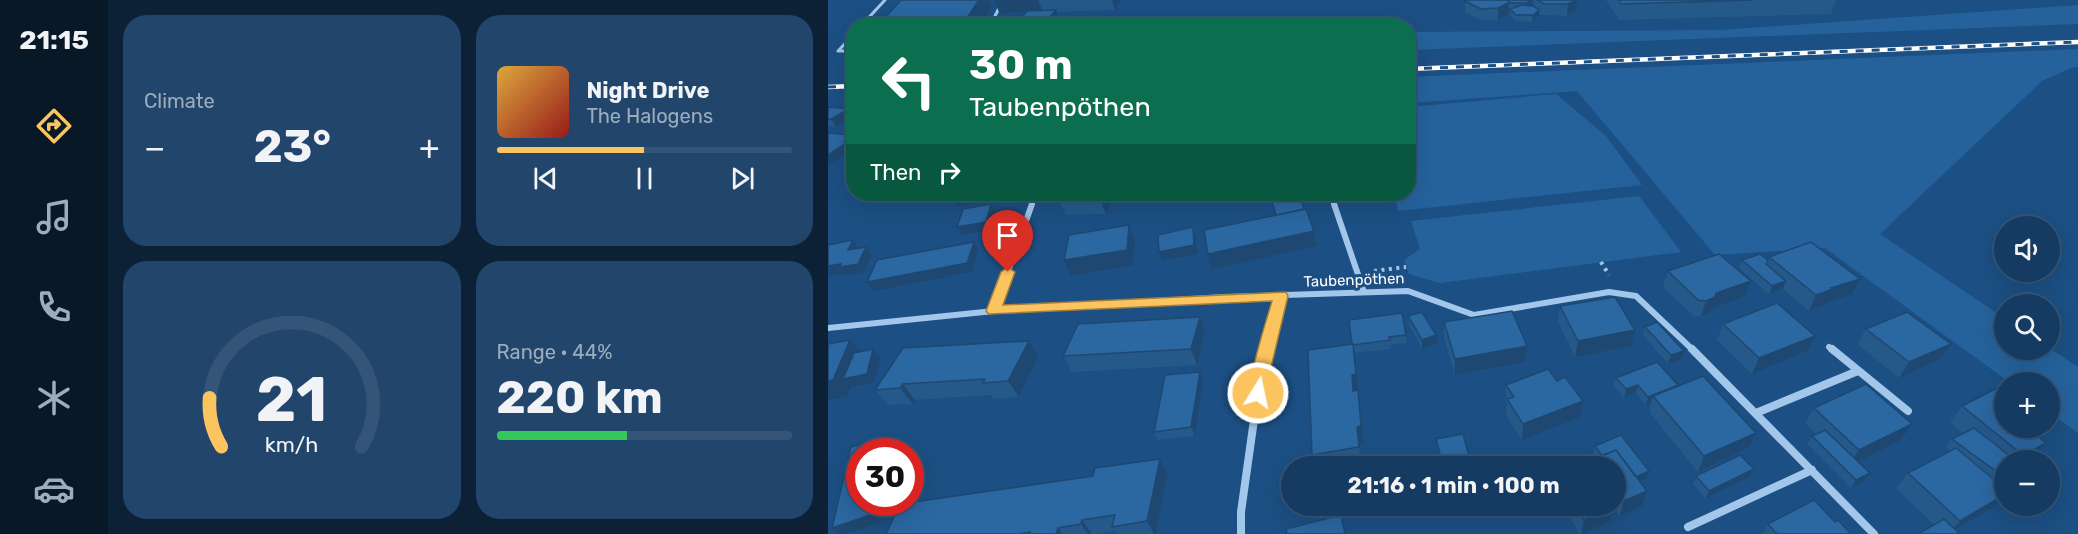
<!DOCTYPE html>
<meta charset="utf-8">
<style>
:root{--surface:#153b62;--page:#22466b;--text:#f1f3f6;--muted:#9dadbe;--line:#345577;--accent:#fbc45f}
body{margin:0;font-family:Rubik,sans-serif;background:var(--page);color:var(--text);height:100vh;display:flex;flex-direction:column;font-size:22px;white-space:nowrap}
*{box-sizing:border-box;margin:0}
p{font-size:20px;color:var(--muted)}
.icon{flex:none;width:33px;height:33px;fill:none;stroke:currentColor;stroke-width:2;stroke-linecap:round;stroke-linejoin:round}
.map{position:relative;flex:1;overflow:hidden}
.drawer{display:flex;flex-direction:column;gap:15px;padding:15px;background:#0c2036;width:720px}
.drawer>*{flex:none}
.hud{position:absolute;left:18px;top:18px;width:570px;height:183px;border-radius:24px;box-shadow:0 6px 24px #0002,0 0 0 2px var(--line);background:#0b6e4f;color:#fff;overflow:hidden}
.tools{position:absolute;left:1166px;top:216px;display:grid;gap:12px}
.tools a{display:grid;place-items:center;width:66px;height:66px;border-radius:50%;background:var(--surface);box-shadow:0 6px 24px #0002,0 0 0 2px var(--line);font-size:30px}
.speed{position:absolute;left:18px;top:438px;display:flex;gap:12px;font-size:30px;font-weight:700;text-align:center}
.speed>*{display:grid;place-content:center;width:78px;height:78px;border-radius:50%;background:var(--surface);box-shadow:0 6px 24px #0002,0 0 0 2px var(--line);line-height:1}
.speed .limit{border:9px solid #d22;background:#fff;color:#111}
.pin{position:absolute;display:grid;place-items:center;width:51px;height:51px;color:#fff;margin:-62px -26px;border-radius:50% 50% 50% 0;rotate:-45deg;box-shadow:0 0 6px #0007}
.pin .icon{rotate:45deg}
.me{position:absolute;width:66px;margin:-33px;rotate:10deg;stroke-linejoin:round;filter:drop-shadow(0 0 4px #0008)}
.turn{display:flex;align-items:center;gap:21px;height:126px;padding:0 24px;font-size:27px}
.turn .icon{width:78px;height:78px;stroke-width:2.5}
.turn b{display:block;font-size:42px;line-height:51px}
.then{display:flex;align-items:center;height:57px;padding:0 24px;background:#0003;gap:12px;font-size:22px}
.big{font-size:45px;font-weight:700;line-height:1.1}
.drawer .card{flex:1;display:flex;flex-direction:column;justify-content:center;gap:9px;min-width:0;padding:0 21px;border-radius:24px;background:var(--page)}
.drawer .dial{align-items:center;gap:0}
.dial svg{height:156px;overflow:visible;fill:none;stroke:var(--line);stroke-width:7;stroke-linecap:round;text-anchor:middle}
.dial text{fill:var(--text);stroke:none}
.song{display:flex;align-items:center;gap:18px}
.cover{width:72px;height:72px;border-radius:9px;background:linear-gradient(135deg,hsl(40 70% 55%),hsl(0 70% 35%))}
.played{height:6px;border-radius:3px;background:linear-gradient(90deg,var(--accent) 50%,var(--line) 50%)}
.keys{display:flex;justify-content:space-around;direction:ltr}
.heat{display:flex;justify-content:space-between;align-items:center;font-size:33px;direction:ltr}
.charge{height:9px;border-radius:4px;background:linear-gradient(90deg,#34c759 44%,var(--line) 0)}
.drawer .tiles{flex:1;display:grid;gap:15px;grid-template-columns:repeat(2,1fr)}
.trip{position:absolute;left:453px;top:456px;width:345px;height:60px;border-radius:30px;background:var(--surface);box-shadow:0 6px 24px #0002,0 0 0 2px var(--line);font-weight:700;line-height:60px;text-align:center}
main{display:flex;flex:1;min-height:0}
.tab-bar{display:flex;flex-direction:column;width:108px;justify-content:space-around;align-items:center;background:#081827;color:var(--muted)}
.tab-bar .icon{width:42px;height:42px}
.tab-bar .current{color:var(--accent)}
.tab-bar b{font-size:27px;color:var(--text)}
.map>svg:first-child{display:block}
</style>
<main>
<nav class="tab-bar">
<b>21:15</b>
<svg class="icon current" aria-label="directions" viewBox="0 0 24 24"><path d="M12 3l9 9-9 9-9-9zM9 14v-3h6M13 9l2 2-2 2"/></svg>
<svg class="icon" aria-label="music" viewBox="0 0 24 24"><path d="M9 18V5l10-2v13"/><circle cx="6" cy="18" r="3"/><circle cx="16" cy="16" r="3"/></svg>
<svg class="icon" aria-label="phone" viewBox="0 0 24 24"><path d="M5 4h4l2 5-3 2q2 4 5 5l2-3 5 2v4C11 20 4 13 5 4z"/></svg>
<svg class="icon" aria-label="climate" viewBox="0 0 24 24"><path d="M12 3v18M4 7l16 10M4 17L20 7"/></svg>
<svg class="icon" aria-label="car" viewBox="0 0 24 24"><path d="M5 17H2v-5l4-1 3-4h7l3 4 3 1v5h-3M9 17h6M6 11h13"/><circle cx="7" cy="17" r="2"/><circle cx="17" cy="17" r="2"/></svg>
</nav>
<section class="drawer">
<div class="tiles">
<div class="card"><p>Climate</p>
<div class="heat"><a>−</a><b class="big">23°</b><a>+</a></div>
</div>
<div class="card">
<div class="song"><i class="cover"></i><div><b>Night Drive</b><p>The Halogens</p></div></div>
<div class="played"></div>
<div class="keys"><svg class="icon" aria-label="previous" viewBox="0 0 24 24"><path d="M18 5L8 12l10 7zM5 5v14"/></svg><svg class="icon" aria-label="pause" viewBox="0 0 24 24"><path d="M8 5v14M16 5v14"/></svg><svg class="icon" aria-label="next" viewBox="0 0 24 24"><path d="M6 5l10 7-10 7zM19 5v14"/></svg></div>
</div>
<div class="card dial"><svg viewBox="0 0 100 80">
<path d="M14 69A42 42 0 1 1 86 69"/>
<path d="M14 69A42 42 0 0 1 8 44" stroke="#fbc45f"/>
<text x="50" y="56" font-size="32" font-weight="700">21</text>
<text x="50" y="72" font-size="11">km/h</text>
</svg></div>
<div class="card"><p>Range · 44%</p><b class="big">220 km</b><div class="charge"></div></div>
</div>
</section>
<div class="map">
<svg width="1250" height="534" viewBox="0 0 1250 534">
<rect width="100%" height="100%" fill="#1c4f83"/>
<!-- green -->
<path fill="#25629c" d="M1250 5V24L581 50V32L891 30Z
M1250 49V67L1243 68 1214 81 1052 234 1176 318V350L1221 348 1250 367V433L1221 412V382H1181L997 248 887 255 749 91 581 103 580 77Z
M728 94 778 136 814 185 570 211 566 194H580L581 107Z
M811 196 853 252 612 283 581 274 576 260 592 249 583 221Z"/>
<g fill="none" stroke-linecap="round" stroke-linejoin="round">
<!-- path -->
<path stroke="#a2c7ea" stroke-width="4" stroke-dasharray="3 4.5" stroke-linecap="butt" d="M773 262 781 275
M546 271 578 267"/>
<!-- service -->
<path stroke="#a2c7ea" stroke-width="3" d="M33 26 57 0
M162 26 175 0
M10 51 26 34
M10 51H26"/>
<!-- minor-far2 -->
<path stroke="#a2c7ea" stroke-width="4.5" d="M503 194 507 205
M203 205 207 194"/>
<!-- minor-far1 -->
<path stroke="#a2c7ea" stroke-width="6" d="M506 204 536 292
M166 311 204 204
M0 328 166 311 396 297 580 291 646 315 781 292 808 296 866 351
M1001 347 1005 351
M438 351 453 296"/>
<!-- minor -->
<path stroke="#a2c7ea" stroke-width="8" d="M864 349 1046 534
M1004 349 1080 411
M928 413 1030 371
M860 527 984 470
M413 534V512L433 370 439 349"/>
<defs>
<path id="rail" d="M580 69 1250 42
M0 87 26 86"/>
</defs>
<!-- rail casing -->
<use href="#rail" stroke="#fff" stroke-width="4.5"/>
<!-- rail -->
<use href="#rail" stroke="#1c4f83" stroke-width="3" stroke-dasharray="8" stroke-linecap="butt"/>
</g>
<!-- wall -->
<path fill="#25598a" d="M166 0H293L287 10 229 12 234 26H190L189 23 199 12 172 14Z
M704 0 703 6H706V0H750L748 11 739 16 715 15 711 14V16L704 22 688 21 682 15V9L680 8V15L670 20H653L637 13V1Z
M778 0H1008L1003 14 791 20Z
M0 107 21 109 26 116 8 127 0 126Z
M235 194H288L278 214 238 215 231 200Z
M941 257 1024 294 998 303 997 304 981 311 955 289 941 294 911 268 914 260H940Z
M840 271 923 281 917 296 883 309 882 313 873 316H865L835 287Z
M732 306 807 330 804 346 747 357 730 322Z
M580 316 609 344 594 349 581 325Z
M521 320 578 335 579 343 562 345 563 349 526 353 530 390 526 391 530 390 536 442 531 443 533 462 508 466H486L484 455 524 344Z
M616 322 699 346 697 362 627 375 616 338Z
M895 324 987 336 979 351 924 374 889 340Z
M817 327 856 351 853 359 840 364 815 335Z
M1038 329 1123 344 1112 359 1071 378 1029 344Z
M377 333 369 365 244 372 235 356Z
M210 357 191 397 166 399 163 395 87 400 85 404 60 405 47 390Z
M372 372 375 380 367 436 330 440 326 432Z
M788 378 850 387 928 433 920 448 870 472 821 412 823 403 818 406 808 393 796 398 786 386Z
M678 385 752 417 694 440 678 415 679 404 677 401Z
M1134 406 1226 423 1212 438 1218 443 1203 458 1199 460H1176V486L1166 507 1128 530 1106 525 1068 488 1080 473 1122 451 1118 447 1124 439 1135 434 1122 422Z
M986 408 1084 424 1073 440 1030 461 1042 473 1036 481 1023 488 979 444 984 436 988 434 977 423Z
M608 439 641 456V464L629 466H613L609 448Z
M767 446 818 479 812 482 814 506 792 516 788 511 783 513 781 522 755 534H752L734 506H788L768 458 765 454Z
M339 474 328 534H289L287 531 269 534H58Z
M868 476 921 477 877 499 865 484Z
M527 506H578L528 515Z
M1007 522 1023 534H934L940 524Z"/>
<!-- shaded-wall -->
<path fill="#1e4871" d="M151 0H162L164 6 152 26H58Z
M166 0H210L214 10 172 14Z
M284 0H293L287 10Z
M681 0 680 15 670 20V8Z
M704 0 703 6 697 10 698 3Z
M750 0 748 11 739 16 740 4Z
M228 10 234 26H220L218 21Z
M711 10V16L704 22 705 15Z
M21 109 26 116 8 127 3 119Z
M25 135 26 145 25 146 26 150 0 166V155L16 141Z
M161 194H168L165 201 129 207 125 199Z
M274 194H288L278 214 272 199Z
M414 194H441L415 198Z
M163 204 168 212 163 230 133 235 129 227Z
M301 225 307 241 305 265 243 276 236 260Z
M365 227 367 235 369 254 334 260 331 252Z
M486 231 489 246 384 269 380 254Z
M25 240 31 249 20 250Z
M146 242 150 250 144 272 45 291 39 282Z
M38 247 44 255 36 272 18 275 16 273 0 276V266Z
M1032 279 1024 294 998 303 997 304 981 311 988 295 1003 288Z
M923 281 917 296 883 309 882 313 873 316 878 301 888 293Z
M958 281 955 289 941 294 944 286Z
M372 317 377 333 369 365 363 349Z
M807 330 804 346 747 357 750 341Z
M608 335 609 344 594 349V340Z
M987 336 979 351 924 374 931 358Z
M22 340 35 355 45 349 52 357 46 382 23 387 19 396 0 400V381Z
M201 341 210 357 191 397 180 381Z
M525 344 530 390 526 391 527 407 524 375Z
M1123 344 1112 359 1071 378 1081 362Z
M699 346 697 362 627 375V359Z
M856 351 853 359 840 364 843 355Z
M372 372 375 380 367 436 363 427Z
M75 384 87 400 85 404 72 388Z
M810 385 808 393 796 398 798 389Z
M850 385 847 393 825 396 823 403 818 406 820 397Z
M530 390 536 442 531 443 533 462 529 427Z
M755 401 752 417 694 440 695 424Z
M1226 423 1211 439 1207 434 1218 428H1221V426Z
M1084 424 1073 440 1021 466 1031 450Z
M928 433 920 448 870 472 876 456Z
M65 435 72 443 71 452H63Z
M1218 443 1203 458 1199 460H1190L1195 455Z
M641 456V464L629 466H614V461Z
M332 459 339 474 328 534H326L319 521Z
M926 469 921 477 877 499 881 491Z
M821 471 818 479 800 488 803 480Z
M1042 473 1036 481 1023 488 1028 480Z
M819 491 814 506 792 516 796 501Z
M1176 495V497L1166 507 1120 534 1132 521Z
M793 496 788 511 783 513 781 522 755 534H753L756 520 780 506H788V498Z
M56 502H65L63 519 18 534H12L4 528Z
M254 520 264 534H260L253 524Z
M230 528 235 534H228Z"/>
<!-- building -->
<path fill="#2b67a1" stroke="#1e4871" stroke-width="1.5" d="M73 0H151L139 18 50 26Z
M638 0H681L680 3 670 8 653 9 637 1Z
M681 0H704L698 3H682Z
M709 0H749L740 4H716Z
M791 0H925L793 4Z
M694 5 705 6 711 10 705 15H688L682 9Z
M228 10 218 21 189 23 199 11Z
M0 107 21 109 3 119H0Z
M0 133 25 135 16 141H21L0 155Z
M127 194H161L125 199Z
M235 194H274L272 199 231 200Z
M472 197 476 209 448 215 444 202Z
M163 204 158 222 129 227 135 209Z
M478 209 486 231 380 254 376 230Z
M301 225 299 250 236 260 241 235Z
M365 227 366 245 331 252 330 235Z
M25 240 20 250 38 247 30 264 12 267 13 264 0 266V245Z
M146 242 139 263 39 282 49 260Z
M983 242 1032 279 1003 288 1005 289 988 295 941 257Z
M891 254 923 281 888 293 887 297 878 301 870 300 840 271Z
M932 254 940 260 938 264 958 281 944 286 914 260Z
M787 297 807 330 750 341 732 306Z
M949 303 987 336 931 358 895 324Z
M684 311 699 346 627 359 616 322Z
M594 312 608 335 594 340 580 316Z
M1079 312 1123 344 1081 362 1038 329Z
M574 313 578 335 561 337 562 340 525 345V344H524L521 320Z
M372 317 363 349 235 356 250 324Z
M829 322 856 351 843 355 817 327Z
M22 340 5 380 0 381V344Z
M201 341 180 381 155 383 157 379 75 384 72 388 47 390 75 348Z
M525 344 528 374 524 375 525 391 530 390 533 426 529 427 531 447 484 455 480 350Z
M45 349 39 374 15 379 26 353Z
M829 362 850 385 820 397 810 385 798 389 788 378Z
M720 369 729 381 737 377 755 401 695 424 679 399 686 397 678 385Z
M372 372 363 427 326 432 337 375Z
M875 376 928 433 876 456 825 396Z
M1038 384 1084 424 1031 450 986 408Z
M1175 385 1176 386V428H1218L1207 434 1218 443 1195 455 1134 406Z
M1221 419 1226 423 1221 426Z
M1146 428 1187 460H1176V477L1124 439Z
M997 430 1042 473 1028 480 984 436Z
M635 434 641 456 614 461 608 439Z
M65 435 63 452H32V502H56L54 511 4 528 23 447Z
M793 435 821 471 808 477 788 450 774 456 767 446Z
M1128 448 1176 488V495L1132 521 1080 473Z
M788 450 819 491 796 501 793 496 788 498V466H748Z
M912 455 926 469 881 491 868 476Z
M584 457 585 466H536V465Z
M332 459 319 521 284 527 287 515 254 520 253 524 230 528 228 534H201L202 532 191 534H58L72 504 265 476 267 468Z
M986 500 1007 522 1010 520 1023 534H949L940 524Z
M747 506H784L785 507 756 520Z
M513 515 517 534H459L458 529Z
M1116 519 1132 534H1090Z"/>
<!-- route -->
<path fill="#fbc45f" stroke="#a37f3e" stroke-width="1.5" d="M180 267 187 272 175 305 458 292 460 296 436 397 430 399 424 397C417 384 439 319 444 301L161 314 158 311 173 272Z"/>
<g text-anchor="middle" stroke-width="6" stroke-linejoin="round" paint-order="stroke">
<!-- street labels -->
<g font-size="15" fill="#fff" stroke="#1c4f83">
<text transform="translate(526 280) rotate(-2)" y="5">Taubenpöthen</text>
</g>
</g>
</svg>
<div class="tools">
<a><svg class="icon" aria-label="sound" viewBox="0 0 24 24"><path d="M4 9h4l5-4v14l-5-4H4zM17 9q2 3 0 6"/></svg></a>
<a><svg class="icon" aria-label="search" viewBox="0 0 24 24"><circle cx="10" cy="10" r="6"/><path d="M15 15l6 6"/></svg></a>
<a>+</a>
<a>−</a>
</div>
<div class="speed"><div class="limit">30</div></div>
<div class="pin" style="left:180px;top:272px;background:#d93025"><svg class="icon" aria-label="arrive" viewBox="0 0 24 24"><path d="M6 21V4h12l-3 4 3 4H6"/></svg></div>
<svg class="me" style="left:430px;top:393px" viewBox="-20 -20 40 40"><circle r="17" fill="#fbc45f" stroke="#fff" stroke-width="3"/><path d="M0-11L8 9 0 5-8 9z" fill="#fff"/></svg>
<div class="trip">21:16 · 1 min · 100 m</div>
<div class="hud">
<div class="turn"><svg class="icon" aria-label="left" viewBox="0 0 24 24"><path d="M17 20v-9H6M10 6l-5 5 5 5"/></svg><div><b>30 m</b>Taubenpöthen</div></div>
<div class="then">Then<svg class="icon" aria-label="right" viewBox="0 0 24 24"><path d="M7 20v-9h11M14 6l5 5-5 5"/></svg></div>
</div>
</div>
</main>
